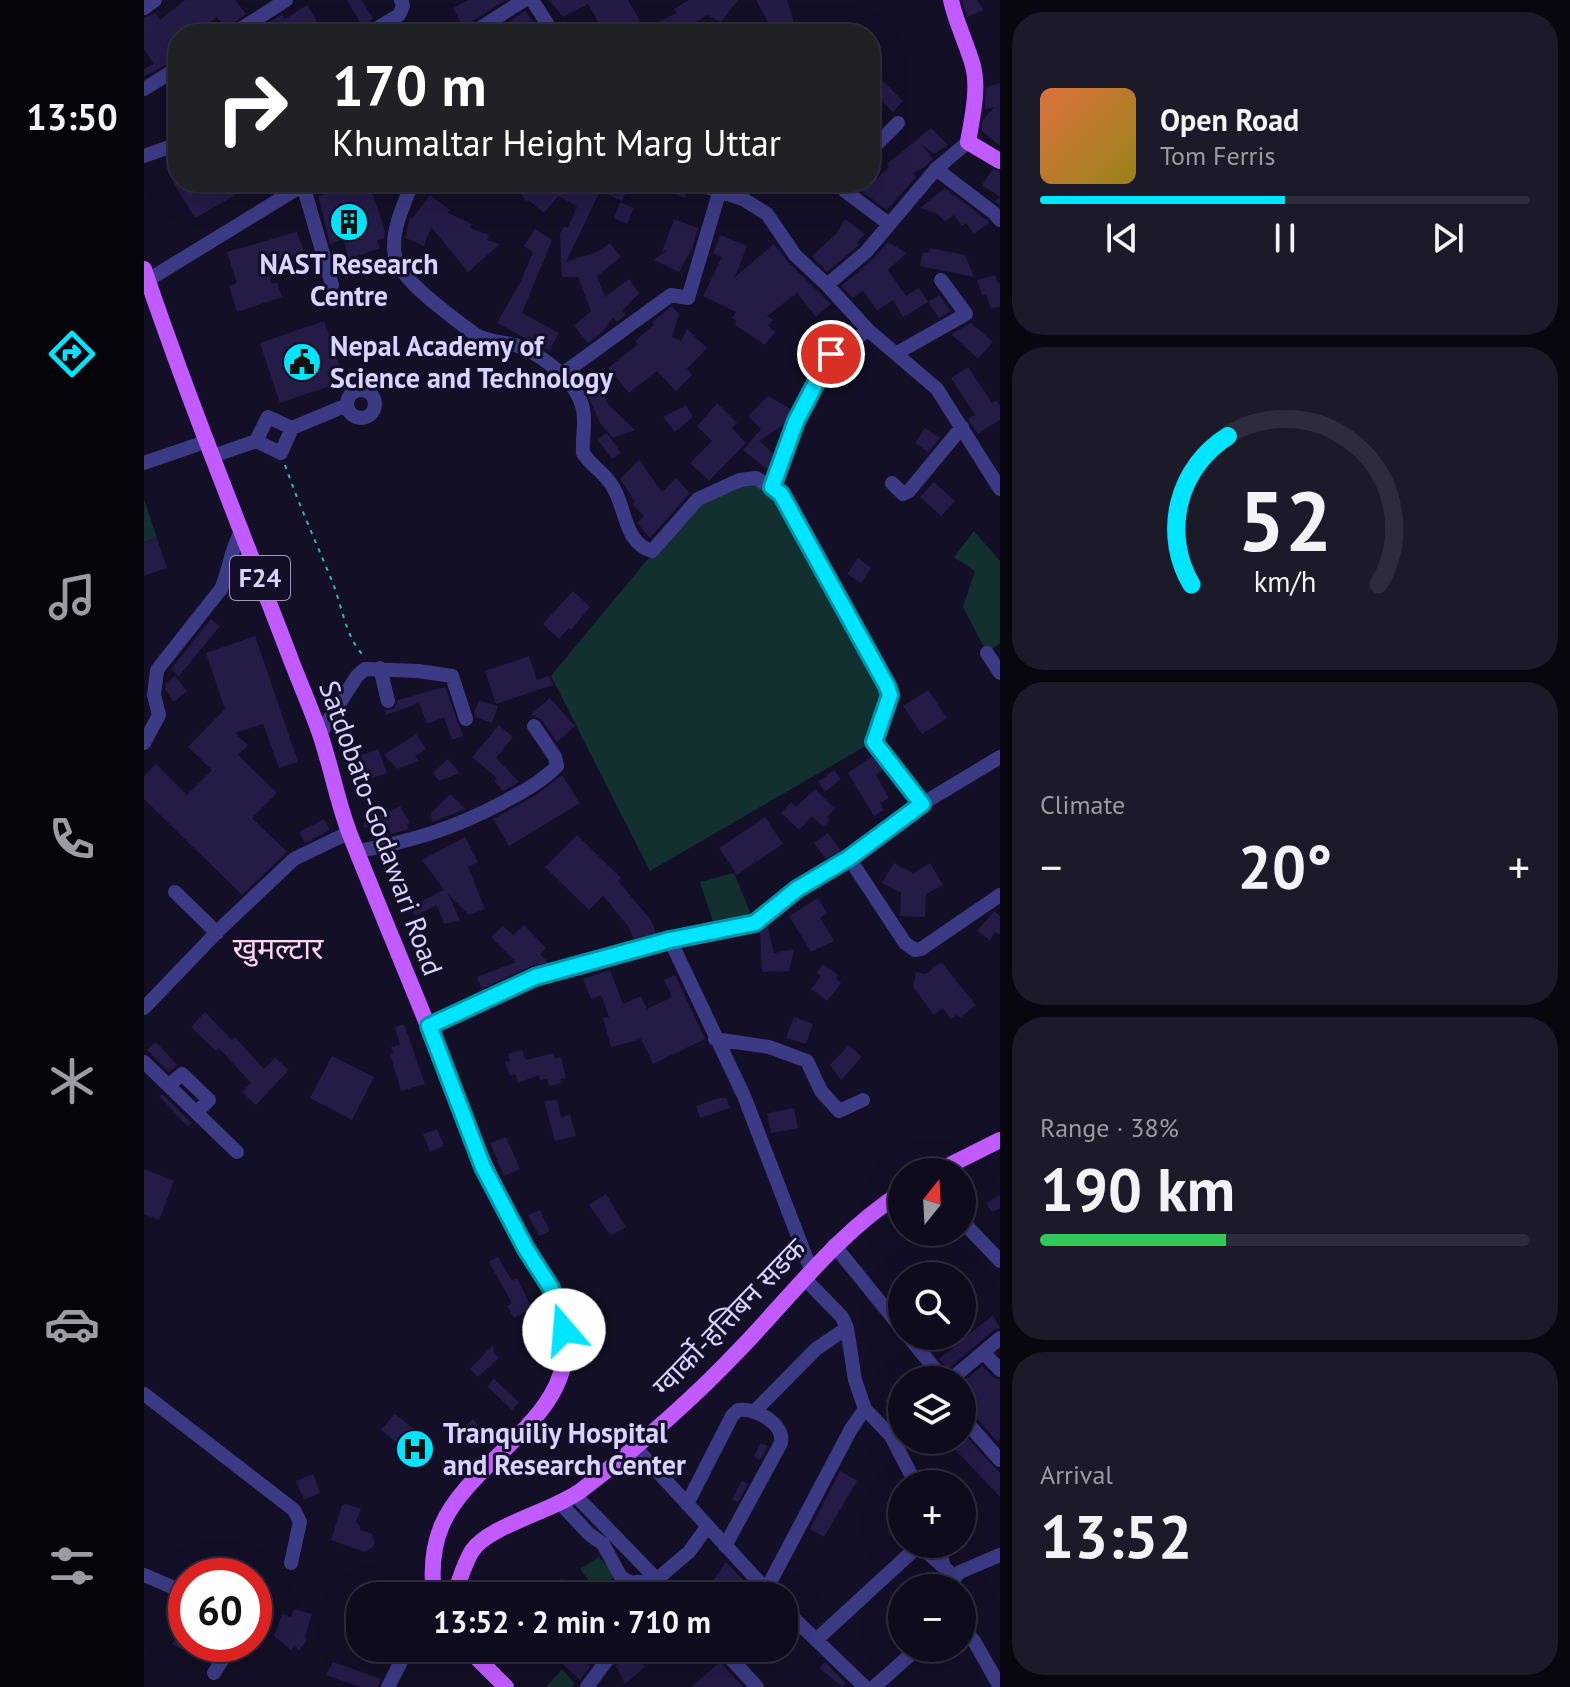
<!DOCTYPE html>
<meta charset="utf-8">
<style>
:root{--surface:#0e0b1c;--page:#1c1929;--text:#f1f3f6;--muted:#9b9ba3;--line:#2e2b3b;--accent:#00e5ff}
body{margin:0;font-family:"PT Sans","Noto Sans Devanagari",sans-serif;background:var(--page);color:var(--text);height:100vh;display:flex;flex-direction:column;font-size:30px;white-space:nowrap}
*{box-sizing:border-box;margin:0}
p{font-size:26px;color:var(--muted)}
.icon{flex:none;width:44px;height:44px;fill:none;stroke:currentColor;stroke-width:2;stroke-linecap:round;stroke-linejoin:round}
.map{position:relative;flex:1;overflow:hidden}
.drawer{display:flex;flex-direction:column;gap:12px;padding:12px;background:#08060f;width:570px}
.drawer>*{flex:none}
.guide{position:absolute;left:24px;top:24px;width:712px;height:168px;border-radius:32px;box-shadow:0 8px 32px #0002,0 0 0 2px var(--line);background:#202124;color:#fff;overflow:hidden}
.needle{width:52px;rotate:18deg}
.fabs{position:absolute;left:744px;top:1158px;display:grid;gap:16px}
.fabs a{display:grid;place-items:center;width:88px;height:88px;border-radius:50%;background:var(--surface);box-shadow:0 8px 32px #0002,0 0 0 2px var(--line);font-size:40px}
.speed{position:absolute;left:24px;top:1558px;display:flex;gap:16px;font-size:40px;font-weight:700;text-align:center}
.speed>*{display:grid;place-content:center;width:104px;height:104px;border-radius:50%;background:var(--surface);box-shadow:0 8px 32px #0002,0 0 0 2px var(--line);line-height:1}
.speed .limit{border:12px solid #d22;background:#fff;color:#111}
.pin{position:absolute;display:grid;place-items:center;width:68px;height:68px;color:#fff;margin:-34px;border:4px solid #fff;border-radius:50%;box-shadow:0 2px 8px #0007}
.me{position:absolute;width:88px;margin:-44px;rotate:342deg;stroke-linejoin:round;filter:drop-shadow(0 0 6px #0008)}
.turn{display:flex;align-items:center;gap:28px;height:168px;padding:0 32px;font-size:36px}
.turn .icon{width:104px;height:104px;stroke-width:2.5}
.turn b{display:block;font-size:56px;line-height:68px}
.big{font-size:60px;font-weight:800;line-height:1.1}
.drawer .widget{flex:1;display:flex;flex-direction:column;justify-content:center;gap:12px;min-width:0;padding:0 28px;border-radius:32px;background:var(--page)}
.drawer .dial{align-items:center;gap:0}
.dial svg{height:208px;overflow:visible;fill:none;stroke:var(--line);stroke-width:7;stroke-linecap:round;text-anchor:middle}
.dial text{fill:var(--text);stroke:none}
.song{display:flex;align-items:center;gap:24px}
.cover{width:96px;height:96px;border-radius:12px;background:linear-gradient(135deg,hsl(20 70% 55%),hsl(50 70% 35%))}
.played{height:8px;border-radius:4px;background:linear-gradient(90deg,var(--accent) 50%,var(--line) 50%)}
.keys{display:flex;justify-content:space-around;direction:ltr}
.heat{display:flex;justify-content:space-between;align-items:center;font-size:44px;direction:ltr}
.charge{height:12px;border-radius:6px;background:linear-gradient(90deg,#34c759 38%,var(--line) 0)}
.trip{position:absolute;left:202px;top:1582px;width:452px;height:80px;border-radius:32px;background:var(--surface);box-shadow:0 8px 32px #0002,0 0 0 2px var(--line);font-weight:800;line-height:80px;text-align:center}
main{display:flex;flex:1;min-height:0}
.dock{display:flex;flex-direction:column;width:144px;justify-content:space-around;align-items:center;background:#06040b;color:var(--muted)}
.dock .icon{width:56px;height:56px}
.dock .selected{color:var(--accent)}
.dock b{font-size:36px;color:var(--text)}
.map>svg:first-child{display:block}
</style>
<main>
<nav class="dock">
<b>13:50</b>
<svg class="icon selected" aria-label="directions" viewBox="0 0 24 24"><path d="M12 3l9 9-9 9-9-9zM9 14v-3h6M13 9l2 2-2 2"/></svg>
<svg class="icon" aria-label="music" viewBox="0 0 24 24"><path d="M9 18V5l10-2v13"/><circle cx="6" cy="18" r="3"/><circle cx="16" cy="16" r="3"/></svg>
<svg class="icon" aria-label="phone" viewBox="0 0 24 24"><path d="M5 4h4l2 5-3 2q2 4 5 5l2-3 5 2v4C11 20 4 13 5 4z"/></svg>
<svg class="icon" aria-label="climate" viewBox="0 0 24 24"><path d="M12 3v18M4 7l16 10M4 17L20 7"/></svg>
<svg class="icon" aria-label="car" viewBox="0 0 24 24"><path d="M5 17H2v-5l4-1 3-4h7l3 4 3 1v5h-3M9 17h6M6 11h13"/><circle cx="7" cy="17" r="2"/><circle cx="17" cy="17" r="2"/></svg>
<svg class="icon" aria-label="filters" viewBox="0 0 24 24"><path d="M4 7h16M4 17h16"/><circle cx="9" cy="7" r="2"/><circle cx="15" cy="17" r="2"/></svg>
</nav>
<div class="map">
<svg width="856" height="1687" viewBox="0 0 856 1687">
<rect width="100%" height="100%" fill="#130f26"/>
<!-- green -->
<path fill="#12302f" d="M613 478 644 488 699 588 751 691 737 737 506 871 407 676 551 502Z
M0 499 13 538 0 542Z
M830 531 856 561V643L843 653 819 607 831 571 810 557Z
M590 873 608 917 571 928 556 882Z
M455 1557 472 1576 452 1590 436 1569Z
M418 1669 431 1684 427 1687H402Z"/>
<!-- building -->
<path fill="#241b47" d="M41 0H91L102 14 81 29 73 17 50 34H34V58L0 77V69L10 64 0 49V18L12 13 16 20Z
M203 0H218L229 19 218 26Z
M325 0H361L319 27 309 8Z
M405 0H484L500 28 533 13 530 9 545 0H594L577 22 563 15 544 28 549 34H461L444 4 419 17Z
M612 0H643L654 34H608L626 26Z
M818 0H833L840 10 823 17Z
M163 5 181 34H108L138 14 141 19Z
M381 11 398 34H355L352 30Z
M738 80 759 101 749 112 728 91Z
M856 83V146L837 130 839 120 850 107 841 109 842 87Z
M787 128 804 145 790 154 778 145 789 159 779 168 769 173 772 177 743 210 709 185 708 182 728 183 745 167 743 164Z
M849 169 856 172V205L851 201 856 197 838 185Z
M29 182H114L51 218Z
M214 182H245L228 192 241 231 240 238 233 240 236 248 205 259 199 239 186 244 174 196Z
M381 182H487L478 201 456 191 422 262 455 251 466 243 477 257 453 276 461 297 485 279 495 293 478 311 482 315 473 322 469 318 456 334 444 343 430 326 447 311 434 277H418L416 234 420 226 424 228 433 206 414 196 400 213 384 200 382 201 372 188Z
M534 182H538L544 191 541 198 529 193Z
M801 188 843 220 845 222 830 234 822 223 818 226 810 215 801 222 794 214 776 208Z
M286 195 306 210 304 213 328 224 326 228 345 235 343 240 356 244 324 272 287 227 280 246 261 238 266 217 268 219Z
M476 202 490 208 483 224 470 218Z
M530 219 554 228 548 249 535 272 510 260 523 250 518 252Z
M701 219 721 234 713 242 715 245 683 272 668 256 692 234Z
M391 229 408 240 378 313 415 333 405 351 353 323 377 281 389 252 380 246Z
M153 232 160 252 122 265 128 284 133 282 138 297 93 312 85 286 93 283 83 252Z
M576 235 603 246 591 277 630 244 644 262 687 304 672 317 653 293 623 316 629 320 624 326 631 332 621 345 591 325 593 321 588 318 592 312 559 296 578 257 569 253Z
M744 242 763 253 744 270 762 296 775 288 784 302 759 317 749 300 733 311 719 290 709 298 697 286 728 260Z
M786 248 821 255 830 277 776 266 779 252 785 253Z
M851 275 854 283H856V306L847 309 842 294 838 296 833 280Z
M795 295 807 311 795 318 784 302Z
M528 306 535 314 528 337 537 341 543 329 563 348 543 369 548 375 532 391 513 371 485 393 464 368 494 344 491 341 510 325 508 322Z
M180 321 201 381 136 403 116 343Z
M827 323 849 342 834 359 807 334Z
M824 367 848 403 852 401 856 406V420L834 434 824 419 831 415 807 378Z
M454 380 464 404 491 430 469 438 456 423 440 386Z
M624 396 647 409 640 425 615 441 630 454 624 470 599 450 617 429 604 416Z
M573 403 593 423 588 428 602 443 565 481 546 463 568 441 553 426Z
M542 405 549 417 531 432 519 417Z
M781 428 796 438 784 452 771 443Z
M463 433 477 453 468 459 454 440Z
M495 460 518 492 532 478 546 493 506 538 493 523 500 516 488 504 491 502 476 479Z
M790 482 811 501 797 516 776 497Z
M13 538 23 568 0 576V542Z
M714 558 727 568 717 583 703 574Z
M429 591 446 607 427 630 425 628 415 639 399 624Z
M67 619 76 626 35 676 27 669Z
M111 636 154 762 135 768 119 724 91 733 104 745 94 755 133 793 108 818 143 852 98 895 0 799V776L12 764 43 795 68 770 44 747 81 709 62 653Z
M385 656 393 680 405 676 409 685 352 704 341 671Z
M31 676 43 691 30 702 21 689 22 683Z
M301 687 319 736 308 740 300 717 283 724 275 703 242 715 240 710 250 709 254 700Z
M784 690 803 718 778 734 759 706Z
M406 698 431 726 413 742 398 720 387 714Z
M335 700 354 706 348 723 332 717 330 713Z
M355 725 369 737 352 758 375 782 359 791 350 781 353 778 328 757Z
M272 734 282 749 271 756 275 761 253 769 240 755Z
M234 749 243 773 214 783 207 759Z
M728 756 739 770 732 775 745 798 736 803 740 810 730 816 704 773Z
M304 759 316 773 295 781 289 773Z
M690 770 697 779 681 792 674 782Z
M418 775 436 803 365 846 349 819 392 795Z
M671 789 691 809 683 817 686 820 679 827 668 816 655 830 637 813 647 802 652 807Z
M306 794 322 809 288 822 287 813Z
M256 806 266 823 263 824 265 829 247 834 243 824 220 828 219 823Z
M621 817 639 844 612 862 610 859 611 863 593 875 575 848Z
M180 819 186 830 161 843 155 832Z
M684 833 697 851 682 859 670 843Z
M433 835 477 878 474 881 507 920 512 933 490 940 484 926 459 896 445 910 401 867Z
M321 837 334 862 324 867 341 909 325 915 304 894 316 920 300 924 293 905 271 916 266 907 300 890 278 860Z
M252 853 254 864 242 866 240 856Z
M750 863 769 873 786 863 799 885 782 894 781 917 756 916 757 893 738 883Z
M674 898 683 913 676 918 690 941 667 952 645 916Z
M850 911 856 916V935L851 932 846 940 833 931Z
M380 925 402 948 396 954 405 963 390 965 338 989 333 977 372 962 347 937 359 926 369 935Z
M624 926 630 953 650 949 645 971 618 972 616 932Z
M797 962 832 1005 816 1018 813 1015 807 1019 799 1008 790 1015 769 987 772 972 782 974Z
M679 964 694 975 692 978 697 983 683 1001 667 989 677 976 673 973Z
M466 970 479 1004 497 996 503 1009 528 997 520 980 531 975 561 1039 509 1064 497 1039 467 1047 459 1018 465 1017 457 995 447 999 439 979Z
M61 1012 88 1040 91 1037 120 1069 131 1058 145 1070 112 1105 98 1092 107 1083 75 1048 72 1051 47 1027Z
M650 1017 669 1024 662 1044 642 1038Z
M260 1024 281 1084 257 1091 246 1054 249 1053 247 1047 256 1045 251 1027Z
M12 1042 33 1065 25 1072 3 1050Z
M705 1045 718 1057 697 1080 686 1065Z
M378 1050 382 1060 409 1053 411 1059 417 1057 422 1078 416 1079 417 1083 405 1086 403 1079 396 1080 395 1075 374 1083 371 1074 366 1076 361 1062 366 1061 364 1054Z
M188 1056 230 1077 208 1120 166 1098Z
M18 1094 48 1123 44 1127 15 1096Z
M575 1098H582L586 1108 556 1118 552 1106Z
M413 1100 417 1117 426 1115 432 1136 411 1141 400 1101Z
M650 1108 654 1128 627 1133 623 1113Z
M293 1129 300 1146 286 1152 279 1134Z
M362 1137 376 1169 360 1176 346 1143Z
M0 1169 30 1181 15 1220 0 1214Z
M462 1194 482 1227 467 1236 445 1205Z
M856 1195V1208L848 1212 842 1203Z
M396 1210 406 1231 395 1236 384 1215Z
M354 1257 368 1281 373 1278 388 1308 370 1318 363 1306 368 1303 345 1262Z
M849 1315 856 1328 850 1330 804 1369 795 1359Z
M349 1345 350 1353 355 1358 334 1377 326 1369Z
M838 1366 849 1377 856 1380V1439L853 1442 826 1410 818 1407V1383Z
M350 1379 375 1402 368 1410 343 1386Z
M758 1385V1406L752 1412 741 1401Z
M251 1414 282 1439 268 1456 237 1430Z
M329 1419 343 1436 328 1448 314 1432Z
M818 1432 856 1473V1497L802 1440H818Z
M616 1443 624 1446 616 1460 610 1457Z
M696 1471 713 1481 680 1537 666 1529Z
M169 1474 176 1493 160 1500 152 1481Z
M598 1481 604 1484 594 1502 588 1499Z
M202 1504 217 1509 212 1522 216 1526V1530L228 1534 230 1539V1546L221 1552 187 1540 198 1505Z
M582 1562 612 1593 609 1596H584L567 1584Z
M418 1579 427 1596H411L405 1585Z
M150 1609 168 1614 161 1637 163 1640 155 1650 150 1645 147 1650 130 1636 138 1614 147 1617Z
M33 1635 42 1639V1651L28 1644Z
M485 1648 501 1667 481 1684 472 1666 480 1660 478 1657Z
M428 1650 446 1667 436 1680 417 1662Z
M189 1662 237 1679 234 1687H216L182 1675Z
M576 1662 599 1687H547Z
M681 1662 702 1683 698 1687 675 1668Z"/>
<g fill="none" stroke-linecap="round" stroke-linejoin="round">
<!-- path -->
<path stroke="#2fb8b0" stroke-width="2" stroke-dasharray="4 6" stroke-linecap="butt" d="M141 465C155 505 172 542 188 581 198 605 201 636 219 655"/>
<!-- minor -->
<path stroke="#3d3a85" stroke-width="14" d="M388 0 410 34
M0 8 11 0
M89 34 142 0
M224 34 255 15 259 6 257 0
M327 34 380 0
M0 89 34 68
M726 151 754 123
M0 156 34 144
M792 169 850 213 856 220
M269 182C260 203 246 233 251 256 256 281 311 319 332 335 345 342 360 342 374 346 399 355 433 382 439 409 442 423 438 439 439 453 447 466 461 473 469 487 482 508 480 543 508 551L554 499 596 480 612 478 637 494 743 686 746 695 730 742 778 804
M548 182 599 199 623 214 651 255 683 285 724 330 793 389 856 489
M697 182 701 191 745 224
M159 185 188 285
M4 280 164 182
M683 285 722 252 792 169 824 142
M753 353 822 314 797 280
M417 375 527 295 544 298 575 193
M203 404a14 14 0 1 1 28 0a14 14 0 1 1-28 0Z
M124 417 148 428 137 453 112 441Z
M148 428 203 405
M69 456 112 441
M0 463 64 441
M748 483 759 494 765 491 818 427
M628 487 652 421 687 354 702 341 716 336 724 330
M843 653 856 673
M236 668 244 701
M176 734 213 676 221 669 274 671 308 676 322 719
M0 743 15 715 10 695 13 670 77 589C86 570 86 549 98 530
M215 851C268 841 308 829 356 804 376 793 398 782 413 766L411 757 390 726
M705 858 761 943 771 950 777 949 856 895
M31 892 73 933
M526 940 600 1096 667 1270
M0 1008 76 929 150 859 206 832
M285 1026 391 977 526 940 611 923 670 877 705 858 778 804 856 757
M571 1039 625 1047 663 1061 677 1091 695 1111 719 1100
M0 1062 93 1152
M25 1085 38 1074 65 1100 53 1112
M818 1221 856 1261
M690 1245 758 1329
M660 1278 698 1317 703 1328 711 1380 721 1409 747 1436 772 1484
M764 1336 800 1380
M839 1352 856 1370
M806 1380 856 1338
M0 1394 150 1510 156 1522 147 1563
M611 1411 672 1349 703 1328
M818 1417 856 1460
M492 1448 627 1595
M431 1495 529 1596
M417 1504 445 1534 459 1544 477 1577 487 1583 513 1579 545 1552 563 1527
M543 1504 588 1416 594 1410C611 1407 641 1424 637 1443L581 1546
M794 1544 800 1567
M0 1575 42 1593
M809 1588 811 1577 816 1572 856 1555
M622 1590 707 1429 721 1409
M640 1609 721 1687
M818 1628 830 1641 856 1687
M672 1640 771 1549 778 1548 811 1577
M577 1648 613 1687
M70 1673 88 1644
M244 1687 264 1648
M443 1687 472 1648
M730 1687 774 1648"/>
<!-- major -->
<path stroke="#c25bff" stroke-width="16" d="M807 0C812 23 823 44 829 66 835 89 828 119 824 142L856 161
M0 269C45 402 99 534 149 665 158 688 168 711 176 734 187 766 193 800 205 832 240 920 277 1007 312 1096 329 1142 349 1185 372 1229 389 1261 411 1290 419 1327 439 1414 327 1457 298 1525 288 1548 287 1571 290 1596
M792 1172 856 1140
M310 1596C315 1582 320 1564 328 1551 345 1525 411 1511 439 1489 495 1446 548 1400 597 1348 650 1293 693 1234 758 1192
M323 1648 362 1687"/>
</g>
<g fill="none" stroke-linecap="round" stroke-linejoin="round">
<defs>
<path id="route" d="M420 1330 407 1288 382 1249 339 1167 285 1026 391 977 526 940 611 923 653 889 705 858 778 804 730 742 746 695 743 686 637 494 628 487 652 421 687 354"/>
</defs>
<!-- route casing -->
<use href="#route" stroke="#0095a6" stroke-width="20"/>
<!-- route -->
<use href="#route" stroke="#00e5ff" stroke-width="14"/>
</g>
<!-- icons -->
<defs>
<symbol id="building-disc" viewBox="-11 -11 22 22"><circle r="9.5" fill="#00e5ff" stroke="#130f26"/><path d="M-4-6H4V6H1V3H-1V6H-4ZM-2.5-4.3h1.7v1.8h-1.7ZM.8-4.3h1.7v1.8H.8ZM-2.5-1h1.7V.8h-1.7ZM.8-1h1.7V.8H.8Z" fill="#111"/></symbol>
<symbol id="civic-disc" viewBox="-11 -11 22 22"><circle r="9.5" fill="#00e5ff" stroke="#130f26"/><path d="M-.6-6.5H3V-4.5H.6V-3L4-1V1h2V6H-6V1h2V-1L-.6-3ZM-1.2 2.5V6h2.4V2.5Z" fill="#111"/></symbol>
<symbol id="hospital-disc" viewBox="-11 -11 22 22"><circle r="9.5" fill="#00e5ff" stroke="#130f26"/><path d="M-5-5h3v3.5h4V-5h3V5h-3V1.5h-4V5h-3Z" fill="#111"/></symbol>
</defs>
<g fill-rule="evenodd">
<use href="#building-disc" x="183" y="200" width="44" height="44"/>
<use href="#civic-disc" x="136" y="340" width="44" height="44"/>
<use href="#hospital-disc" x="249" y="1427" width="44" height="44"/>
</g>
<g text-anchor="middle" stroke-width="6" stroke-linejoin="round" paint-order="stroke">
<!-- shield labels -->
<rect fill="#130f26" stroke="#9e99be" stroke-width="2" x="86" y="556" width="60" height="44" rx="6"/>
<g font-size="26" font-weight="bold" fill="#d9d4ff">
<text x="116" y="587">F24</text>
</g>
<!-- poi labels -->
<g font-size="28" font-weight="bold" fill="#d9d4ff" stroke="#130f26" text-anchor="start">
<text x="205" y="274" text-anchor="middle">NAST Research<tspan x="205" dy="32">Centre</tspan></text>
<text x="186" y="356">Nepal Academy of<tspan x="186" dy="32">Science and Technology</tspan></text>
<text x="299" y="1443">Tranquiliy Hospital<tspan x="299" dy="32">and Research Center</tspan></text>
</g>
<!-- street labels -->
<g font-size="28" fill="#d9d4ff" stroke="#130f26">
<text transform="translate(237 828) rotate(70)" y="10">Satdobato-Godawari Road</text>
<text transform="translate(585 1317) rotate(-46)" y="10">ग्वार्को-हत्तिबन सडक</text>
</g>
<!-- neighbourhood labels -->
<g font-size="30" fill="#ffd6f0" stroke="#130f26">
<text x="134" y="959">खुमल्टार</text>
</g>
</g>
</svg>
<div class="fabs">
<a><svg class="needle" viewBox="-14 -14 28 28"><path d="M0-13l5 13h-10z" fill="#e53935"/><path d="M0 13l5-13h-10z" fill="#9b9ba3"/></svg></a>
<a><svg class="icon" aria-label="search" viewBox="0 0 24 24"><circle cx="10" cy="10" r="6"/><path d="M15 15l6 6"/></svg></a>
<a><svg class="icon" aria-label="layers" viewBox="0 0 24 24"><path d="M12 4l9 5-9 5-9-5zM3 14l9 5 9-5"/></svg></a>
<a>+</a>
<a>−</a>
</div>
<div class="speed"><div class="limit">60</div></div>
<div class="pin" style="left:687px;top:354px;background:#d93025"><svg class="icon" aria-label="arrive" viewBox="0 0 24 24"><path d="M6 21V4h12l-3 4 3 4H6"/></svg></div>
<svg class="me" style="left:420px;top:1330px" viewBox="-20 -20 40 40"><circle r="19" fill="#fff"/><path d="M0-13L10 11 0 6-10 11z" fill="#00e5ff"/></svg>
<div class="trip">13:52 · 2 min · 710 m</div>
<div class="guide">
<div class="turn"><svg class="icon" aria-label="right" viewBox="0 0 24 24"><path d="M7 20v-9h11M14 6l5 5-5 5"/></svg><div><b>170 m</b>Khumaltar Height Marg Uttar</div></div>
</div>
</div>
<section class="drawer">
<div class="widget">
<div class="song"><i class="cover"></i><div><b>Open Road</b><p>Tom Ferris</p></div></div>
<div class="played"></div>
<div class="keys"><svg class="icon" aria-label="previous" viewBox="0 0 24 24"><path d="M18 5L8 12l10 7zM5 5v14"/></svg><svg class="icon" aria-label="pause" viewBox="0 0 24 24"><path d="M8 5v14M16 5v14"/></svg><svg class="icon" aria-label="next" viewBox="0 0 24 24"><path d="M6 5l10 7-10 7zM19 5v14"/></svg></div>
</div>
<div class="widget dial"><svg viewBox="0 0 100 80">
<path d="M14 69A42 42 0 1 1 86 69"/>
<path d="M14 69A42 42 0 0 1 28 12" stroke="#00e5ff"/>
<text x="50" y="56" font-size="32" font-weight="700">52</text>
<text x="50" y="72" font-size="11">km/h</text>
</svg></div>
<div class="widget"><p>Climate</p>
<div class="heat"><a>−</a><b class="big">20°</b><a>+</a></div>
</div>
<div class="widget"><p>Range · 38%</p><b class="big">190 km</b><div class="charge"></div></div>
<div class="widget"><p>Arrival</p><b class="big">13:52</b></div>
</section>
</main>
